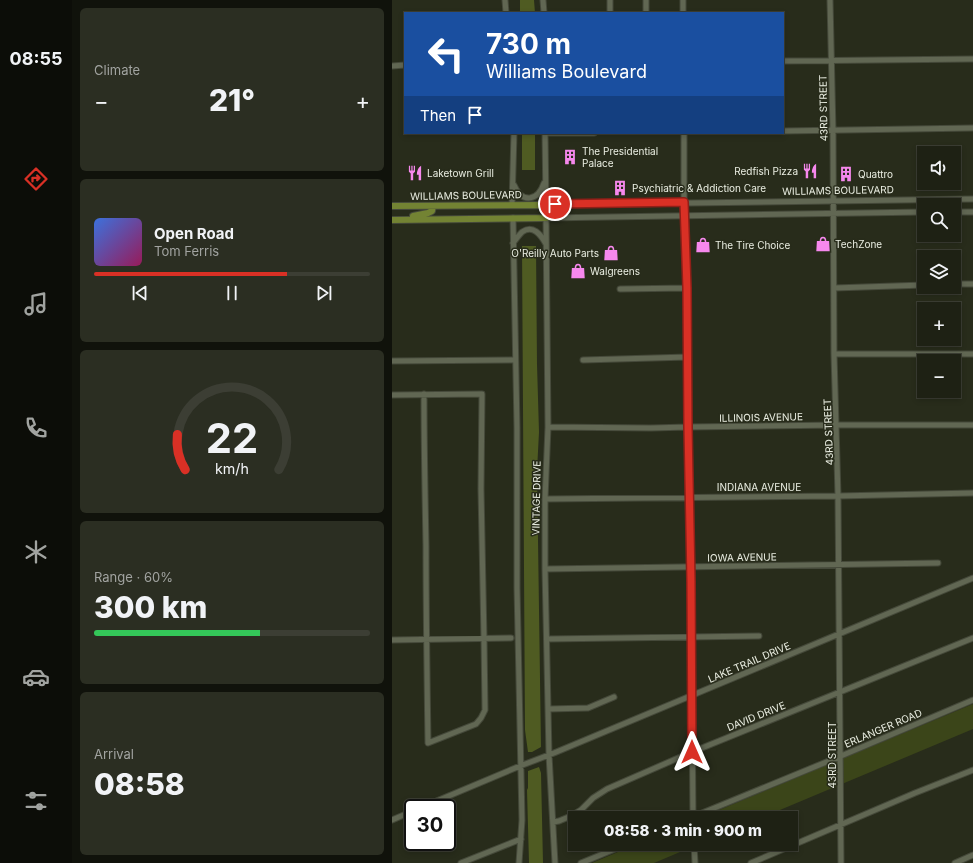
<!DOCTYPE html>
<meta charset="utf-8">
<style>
:root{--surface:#1e2114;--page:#2b2e22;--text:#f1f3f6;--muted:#a1a3a0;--line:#3c3e34;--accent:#d93025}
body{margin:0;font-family:Inter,sans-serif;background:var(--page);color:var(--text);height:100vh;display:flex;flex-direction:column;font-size:15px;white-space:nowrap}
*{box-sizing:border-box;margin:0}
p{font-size:13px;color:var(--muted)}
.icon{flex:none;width:22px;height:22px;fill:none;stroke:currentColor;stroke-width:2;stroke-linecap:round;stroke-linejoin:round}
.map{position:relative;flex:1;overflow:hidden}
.details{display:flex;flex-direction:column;gap:8px;padding:8px;background:#10120b;width:320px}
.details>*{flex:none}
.banner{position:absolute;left:12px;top:12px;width:380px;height:122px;border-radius:0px;box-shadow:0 2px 6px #0003,0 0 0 1px var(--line);background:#1a4fa0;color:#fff;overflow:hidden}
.tools{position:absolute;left:525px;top:146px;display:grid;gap:8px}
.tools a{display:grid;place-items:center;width:44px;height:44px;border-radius:0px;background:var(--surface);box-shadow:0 2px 6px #0003,0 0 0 1px var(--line);font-size:20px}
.speed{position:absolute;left:12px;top:799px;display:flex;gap:8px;font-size:20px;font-weight:700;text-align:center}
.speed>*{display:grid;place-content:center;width:52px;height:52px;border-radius:50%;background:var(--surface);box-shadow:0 2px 6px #0003,0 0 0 1px var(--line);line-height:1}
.speed .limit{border:2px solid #111;border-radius:6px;background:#fff;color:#111}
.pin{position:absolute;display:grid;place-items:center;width:34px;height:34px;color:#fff;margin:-17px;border:2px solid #fff;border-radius:50%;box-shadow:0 1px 4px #0007}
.me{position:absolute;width:44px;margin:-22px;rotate:0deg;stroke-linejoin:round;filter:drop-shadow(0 0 3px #0008)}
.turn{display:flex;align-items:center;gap:14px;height:84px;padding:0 16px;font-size:18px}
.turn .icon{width:52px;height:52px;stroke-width:2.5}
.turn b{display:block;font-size:28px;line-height:34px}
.then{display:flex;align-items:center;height:38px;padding:0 16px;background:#0003;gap:8px;font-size:15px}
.big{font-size:30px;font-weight:800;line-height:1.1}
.details .widget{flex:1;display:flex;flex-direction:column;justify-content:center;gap:6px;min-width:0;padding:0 14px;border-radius:6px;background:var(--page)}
.details .dial{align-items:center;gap:0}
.dial svg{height:104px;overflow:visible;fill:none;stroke:var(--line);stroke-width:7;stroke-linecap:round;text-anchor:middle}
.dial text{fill:var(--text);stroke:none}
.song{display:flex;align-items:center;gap:12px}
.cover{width:48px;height:48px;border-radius:6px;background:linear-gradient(135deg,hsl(220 70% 55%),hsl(330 70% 35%))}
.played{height:4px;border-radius:2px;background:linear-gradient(90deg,var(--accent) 70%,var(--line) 70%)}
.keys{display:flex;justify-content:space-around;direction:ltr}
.heat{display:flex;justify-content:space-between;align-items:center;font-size:22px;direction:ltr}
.charge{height:6px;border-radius:3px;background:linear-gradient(90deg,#34c759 60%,var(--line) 0)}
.trip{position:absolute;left:176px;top:811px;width:230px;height:40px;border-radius:0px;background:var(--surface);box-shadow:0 2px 6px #0003,0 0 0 1px var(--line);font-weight:800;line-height:40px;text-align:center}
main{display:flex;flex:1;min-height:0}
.tab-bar{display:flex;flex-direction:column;width:72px;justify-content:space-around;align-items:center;background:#0c0d08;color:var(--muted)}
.tab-bar .icon{width:28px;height:28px}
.tab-bar .active{color:var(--accent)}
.tab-bar b{font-size:18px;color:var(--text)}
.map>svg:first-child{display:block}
</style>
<main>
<nav class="tab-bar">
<b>08:55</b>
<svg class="icon active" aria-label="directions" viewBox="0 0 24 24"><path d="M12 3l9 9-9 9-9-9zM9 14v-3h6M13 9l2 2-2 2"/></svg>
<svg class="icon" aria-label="music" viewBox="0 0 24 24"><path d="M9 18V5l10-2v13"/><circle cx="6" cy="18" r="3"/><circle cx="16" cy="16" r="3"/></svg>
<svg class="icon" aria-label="phone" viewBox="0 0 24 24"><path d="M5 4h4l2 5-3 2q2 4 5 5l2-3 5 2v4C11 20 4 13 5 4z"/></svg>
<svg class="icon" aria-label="climate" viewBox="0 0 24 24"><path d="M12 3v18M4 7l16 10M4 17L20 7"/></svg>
<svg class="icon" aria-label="car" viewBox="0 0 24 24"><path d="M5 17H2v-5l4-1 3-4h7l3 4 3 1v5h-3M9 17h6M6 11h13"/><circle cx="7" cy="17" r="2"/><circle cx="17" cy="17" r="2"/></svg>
<svg class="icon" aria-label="filters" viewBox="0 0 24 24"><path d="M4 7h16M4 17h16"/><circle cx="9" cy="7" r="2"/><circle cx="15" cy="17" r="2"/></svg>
</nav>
<section class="details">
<div class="widget"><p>Climate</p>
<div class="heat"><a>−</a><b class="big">21°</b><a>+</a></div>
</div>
<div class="widget">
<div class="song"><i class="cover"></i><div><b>Open Road</b><p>Tom Ferris</p></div></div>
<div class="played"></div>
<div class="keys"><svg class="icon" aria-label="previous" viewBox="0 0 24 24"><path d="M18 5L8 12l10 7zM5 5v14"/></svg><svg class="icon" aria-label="pause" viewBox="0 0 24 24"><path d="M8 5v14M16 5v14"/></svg><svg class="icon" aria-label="next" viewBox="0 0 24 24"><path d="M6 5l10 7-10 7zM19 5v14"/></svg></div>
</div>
<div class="widget dial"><svg viewBox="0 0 100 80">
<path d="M14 69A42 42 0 1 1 86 69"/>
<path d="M14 69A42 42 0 0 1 8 42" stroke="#d93025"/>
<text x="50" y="56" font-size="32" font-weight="700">22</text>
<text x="50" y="72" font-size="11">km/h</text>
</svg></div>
<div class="widget"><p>Range · 60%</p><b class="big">300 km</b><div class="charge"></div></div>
<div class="widget"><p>Arrival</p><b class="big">08:58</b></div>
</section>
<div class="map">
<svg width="581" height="863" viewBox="0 0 581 863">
<rect width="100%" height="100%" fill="#282c1b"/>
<!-- green -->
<path fill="#3b4519" d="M581 704V729L369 818H308Z
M245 844H307L262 863H200Z"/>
<!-- water -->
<path fill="#4f5b22" d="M128 0H142L143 13H128Z
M130 133H143V170H130Z
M130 246H144L145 364 147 432 145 471 149 747 140 752H136L133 730Z
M147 767 149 773 151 863H137L135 790 136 788V771Z"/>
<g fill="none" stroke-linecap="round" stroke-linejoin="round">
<defs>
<path id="minor" d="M113 0 114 13
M151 0 152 13
M218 0V13
M254 0V13
M291 0V13
M438 0 441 131 442 354 446 496 449 863
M391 61 581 59
M0 66 13 65
M391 131 581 128
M153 133 154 205 581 199
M153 133H202
M292 133V216L295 288 296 427 299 567 301 818
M122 185C130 204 146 201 152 183
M120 205 122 133
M562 212H581
M121 218 125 428V588L130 820 127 863
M121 243C124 239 127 235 130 232 141 224 149 235 154 244
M562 284H581
M442 288 532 285
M228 289 295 288
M442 354H581
M191 360 296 357
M0 361 123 360
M0 395 90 394 89 489 92 639 93 710 89 718 84 724 36 743C35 677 34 612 34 546 33 495 32 445 32 394
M156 427 259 428 296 427 445 425H581
M153 499 446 496 581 493
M153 569 546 563
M155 639 367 636
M0 640 119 638
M156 709 196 708 222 697
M28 808 128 766 162 753 581 578
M298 818 449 756 581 700
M0 820 21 811
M161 822 167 821 179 816 189 810 201 798 215 789 300 752 581 638
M302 844 303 863
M69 863 129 839
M163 863 157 755 153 569V499L156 427 154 218 532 212
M189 863 235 844
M359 863 523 793 581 770
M563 863 581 855"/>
<path id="major" d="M0 206 154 205V218L0 220
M21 216 36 213 40 211 41 206"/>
</defs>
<!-- minor casing -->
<use href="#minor" stroke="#45493a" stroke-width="7"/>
<!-- major casing -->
<use href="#major" stroke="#45493a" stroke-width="8"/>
<!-- minor -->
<use href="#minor" stroke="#616753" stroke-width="5"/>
<!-- major -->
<use href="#major" stroke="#738333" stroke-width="6"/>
</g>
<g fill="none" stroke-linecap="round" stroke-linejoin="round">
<defs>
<path id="route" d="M163 204 292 202 295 288 296 427 299 581 300 752"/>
</defs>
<!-- route casing -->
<use href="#route" stroke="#8d1f18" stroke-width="10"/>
<!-- route -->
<use href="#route" stroke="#d93025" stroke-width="7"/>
</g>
<!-- icons -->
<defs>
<symbol id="building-bare" viewBox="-9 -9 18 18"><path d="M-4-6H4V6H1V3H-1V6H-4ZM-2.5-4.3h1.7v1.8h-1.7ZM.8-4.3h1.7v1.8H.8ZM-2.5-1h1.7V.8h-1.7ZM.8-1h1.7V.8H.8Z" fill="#f688ed" stroke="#282c1b" stroke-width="2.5" paint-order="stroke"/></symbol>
<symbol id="restaurant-bare" viewBox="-9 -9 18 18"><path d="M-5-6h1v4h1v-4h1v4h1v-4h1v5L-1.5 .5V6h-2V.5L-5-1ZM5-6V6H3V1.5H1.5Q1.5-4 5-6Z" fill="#f688ed" stroke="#282c1b" stroke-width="2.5" paint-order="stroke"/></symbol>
<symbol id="shop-bare" viewBox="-9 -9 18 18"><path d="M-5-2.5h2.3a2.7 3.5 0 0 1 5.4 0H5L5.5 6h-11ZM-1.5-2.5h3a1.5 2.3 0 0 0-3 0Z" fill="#f688ed" stroke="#282c1b" stroke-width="2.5" paint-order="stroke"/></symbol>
</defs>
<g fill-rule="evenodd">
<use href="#building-bare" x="167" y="146" width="22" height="22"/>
<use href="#restaurant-bare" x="407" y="160" width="22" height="22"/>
<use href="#restaurant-bare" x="12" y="162" width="22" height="22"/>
<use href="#building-bare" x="443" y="163" width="22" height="22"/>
<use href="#building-bare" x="217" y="177" width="22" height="22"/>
<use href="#shop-bare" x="420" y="233" width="22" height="22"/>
<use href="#shop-bare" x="300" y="234" width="22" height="22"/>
<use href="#shop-bare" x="208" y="242" width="22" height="22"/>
<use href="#shop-bare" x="175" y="260" width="22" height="22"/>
</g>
<g text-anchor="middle" stroke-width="3" stroke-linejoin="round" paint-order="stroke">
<!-- street labels -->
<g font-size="10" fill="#eaeee2" stroke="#282c1b">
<text transform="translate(431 108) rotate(-91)" y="4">43RD STREET</text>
<text transform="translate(446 190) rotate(-1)" y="4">WILLIAMS BOULEVARD</text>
<text transform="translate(74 195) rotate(-1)" y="4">WILLIAMS BOULEVARD</text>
<text transform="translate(369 417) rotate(-1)" y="4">ILLINOIS AVENUE</text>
<text transform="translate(436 432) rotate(-92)" y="4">43RD STREET</text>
<text x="367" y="491">INDIANA AVENUE</text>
<text transform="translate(144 498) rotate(-89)" y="4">VINTAGE DRIVE</text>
<text transform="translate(350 557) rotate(-1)" y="4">IOWA AVENUE</text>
<text transform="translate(357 662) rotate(-23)" y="4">LAKE TRAIL DRIVE</text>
<text transform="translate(364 716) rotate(-22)" y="4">DAVID DRIVE</text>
<text transform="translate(491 728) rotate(-23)" y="4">ERLANGER ROAD</text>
<text transform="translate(440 755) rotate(-90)" y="4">43RD STREET</text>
</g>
<!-- poi labels -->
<g font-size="10" fill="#eaeee2" stroke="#282c1b" text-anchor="start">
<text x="190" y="155">The Presidential<tspan x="190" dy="12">Palace</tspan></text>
<text x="406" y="175" text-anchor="end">Redfish Pizza</text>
<text x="35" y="177">Laketown Grill</text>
<text x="466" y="178">Quattro</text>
<text x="240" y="192">Psychiatric &amp; Addiction Care</text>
<text x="443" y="248">TechZone</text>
<text x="323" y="249">The Tire Choice</text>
<text x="207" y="257" text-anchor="end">O'Reilly Auto Parts</text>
<text x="198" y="275">Walgreens</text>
</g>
</g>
</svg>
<div class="tools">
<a><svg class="icon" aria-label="sound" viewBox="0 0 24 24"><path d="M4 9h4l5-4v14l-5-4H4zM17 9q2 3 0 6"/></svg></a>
<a><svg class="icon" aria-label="search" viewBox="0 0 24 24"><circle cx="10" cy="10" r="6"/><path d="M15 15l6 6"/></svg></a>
<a><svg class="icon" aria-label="layers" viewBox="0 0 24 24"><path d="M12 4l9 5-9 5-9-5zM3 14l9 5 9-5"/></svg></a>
<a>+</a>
<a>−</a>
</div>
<div class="speed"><div class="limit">30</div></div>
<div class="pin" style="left:163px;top:204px;background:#d93025"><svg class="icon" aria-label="arrive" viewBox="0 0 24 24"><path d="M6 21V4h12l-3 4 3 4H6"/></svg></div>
<svg class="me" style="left:300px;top:752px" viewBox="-20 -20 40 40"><path d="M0-17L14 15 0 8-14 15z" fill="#d93025" stroke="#fff" stroke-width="4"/></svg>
<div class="trip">08:58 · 3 min · 900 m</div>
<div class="banner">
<div class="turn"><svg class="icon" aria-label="left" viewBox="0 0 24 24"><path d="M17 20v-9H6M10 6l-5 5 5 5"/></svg><div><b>730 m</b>Williams Boulevard</div></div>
<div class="then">Then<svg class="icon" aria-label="arrive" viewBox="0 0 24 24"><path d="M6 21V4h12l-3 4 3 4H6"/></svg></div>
</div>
</div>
</main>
